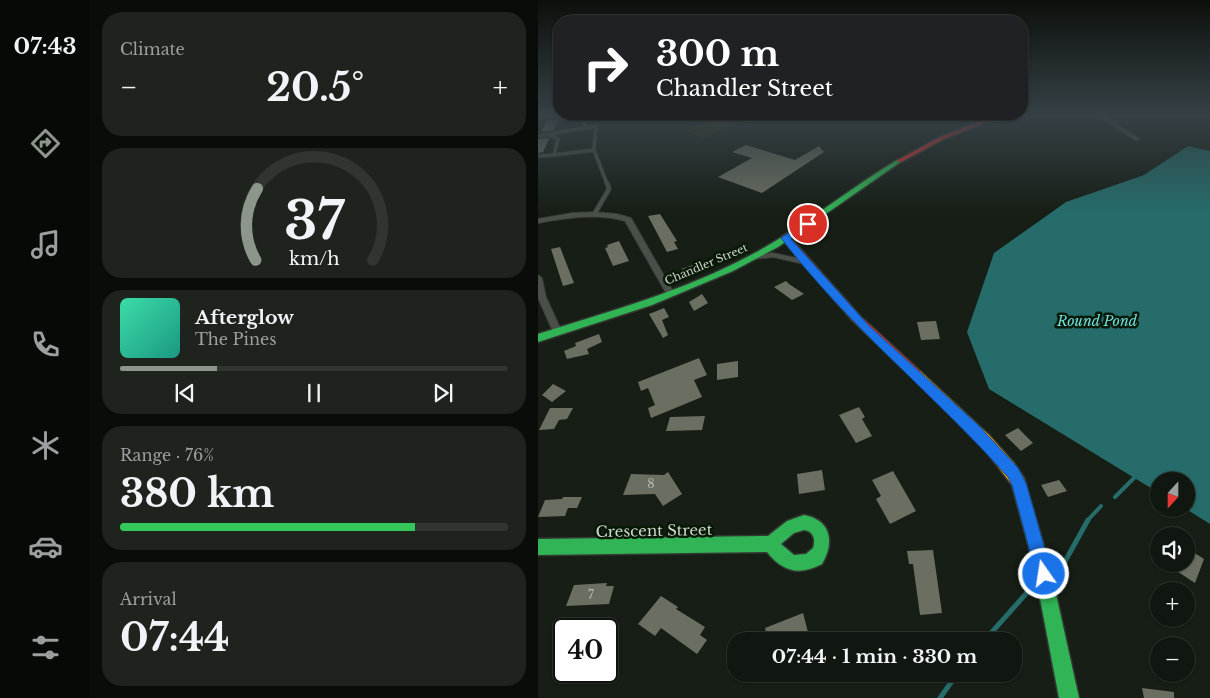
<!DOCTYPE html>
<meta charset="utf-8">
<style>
:root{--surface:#101610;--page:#1e231e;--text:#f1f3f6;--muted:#9c9f9f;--line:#303530;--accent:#8c968b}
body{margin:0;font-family:"Libre Baskerville",serif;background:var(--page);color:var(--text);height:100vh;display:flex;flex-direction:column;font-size:19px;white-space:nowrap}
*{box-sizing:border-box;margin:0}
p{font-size:16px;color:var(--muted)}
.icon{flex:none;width:28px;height:28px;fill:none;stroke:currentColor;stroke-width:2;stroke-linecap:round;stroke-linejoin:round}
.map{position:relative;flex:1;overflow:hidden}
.side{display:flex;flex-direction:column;gap:12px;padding:12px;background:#090c09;width:448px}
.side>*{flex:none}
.top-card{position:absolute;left:15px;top:15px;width:475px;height:105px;border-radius:20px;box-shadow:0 1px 4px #0004,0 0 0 1px var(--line);background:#202124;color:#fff;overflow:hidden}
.needle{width:32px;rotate:201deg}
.buttons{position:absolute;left:612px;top:472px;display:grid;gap:10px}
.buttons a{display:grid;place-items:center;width:45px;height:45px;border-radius:50%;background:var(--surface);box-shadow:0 1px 4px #0004,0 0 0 1px var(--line);font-size:25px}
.speed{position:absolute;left:15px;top:618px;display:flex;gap:10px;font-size:25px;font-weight:700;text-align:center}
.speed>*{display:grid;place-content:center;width:65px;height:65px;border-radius:50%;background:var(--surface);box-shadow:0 1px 4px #0004,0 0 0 1px var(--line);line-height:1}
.speed .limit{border:2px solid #111;border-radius:8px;background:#fff;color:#111}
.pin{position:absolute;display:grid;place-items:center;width:42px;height:42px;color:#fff;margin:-21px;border:2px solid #fff;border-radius:50%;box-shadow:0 1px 5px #0007}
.me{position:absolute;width:55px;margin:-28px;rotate:347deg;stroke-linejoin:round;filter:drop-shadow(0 0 4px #0008)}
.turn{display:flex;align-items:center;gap:18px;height:105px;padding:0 20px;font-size:22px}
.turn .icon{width:65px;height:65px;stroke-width:2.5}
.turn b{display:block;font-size:35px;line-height:42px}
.big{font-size:38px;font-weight:800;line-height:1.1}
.side .tile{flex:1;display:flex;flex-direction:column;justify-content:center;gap:8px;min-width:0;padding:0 18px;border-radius:20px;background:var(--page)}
.side .dial{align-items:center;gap:0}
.dial svg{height:130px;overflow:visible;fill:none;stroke:var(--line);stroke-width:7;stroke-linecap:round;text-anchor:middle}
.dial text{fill:var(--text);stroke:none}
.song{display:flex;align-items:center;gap:15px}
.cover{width:60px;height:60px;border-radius:8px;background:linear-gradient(135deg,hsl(160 70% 55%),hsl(170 70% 35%))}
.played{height:5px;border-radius:2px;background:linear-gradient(90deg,var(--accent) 25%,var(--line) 25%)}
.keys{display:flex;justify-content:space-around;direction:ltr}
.heat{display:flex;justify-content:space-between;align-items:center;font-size:28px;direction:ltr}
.charge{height:8px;border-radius:4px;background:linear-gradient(90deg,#34c759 76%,var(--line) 0)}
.trip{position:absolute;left:189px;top:632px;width:295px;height:50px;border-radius:20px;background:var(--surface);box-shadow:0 1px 4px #0004,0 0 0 1px var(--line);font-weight:800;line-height:50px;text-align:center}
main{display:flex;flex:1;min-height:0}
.dock{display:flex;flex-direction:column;width:90px;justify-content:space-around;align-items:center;background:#060906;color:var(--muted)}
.dock .icon{width:35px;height:35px}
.dock .selected{color:var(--accent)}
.dock b{font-size:22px;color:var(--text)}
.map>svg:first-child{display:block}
</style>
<main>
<nav class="dock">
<b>07:43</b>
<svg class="icon selected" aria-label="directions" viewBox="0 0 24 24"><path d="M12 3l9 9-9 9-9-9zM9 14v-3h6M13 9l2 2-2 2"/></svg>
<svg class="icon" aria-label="music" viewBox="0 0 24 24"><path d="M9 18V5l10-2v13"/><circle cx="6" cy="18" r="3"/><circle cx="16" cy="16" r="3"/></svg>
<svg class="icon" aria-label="phone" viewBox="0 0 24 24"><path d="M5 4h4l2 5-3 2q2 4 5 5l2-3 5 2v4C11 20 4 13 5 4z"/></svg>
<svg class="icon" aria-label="climate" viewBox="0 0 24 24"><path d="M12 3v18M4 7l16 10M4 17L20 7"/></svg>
<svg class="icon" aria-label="car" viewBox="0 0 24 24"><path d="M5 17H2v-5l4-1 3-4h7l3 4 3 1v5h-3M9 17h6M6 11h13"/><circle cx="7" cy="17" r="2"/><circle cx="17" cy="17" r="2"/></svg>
<svg class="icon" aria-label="filters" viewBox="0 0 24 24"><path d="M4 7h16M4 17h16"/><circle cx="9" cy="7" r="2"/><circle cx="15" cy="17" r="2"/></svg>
</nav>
<section class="side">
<div class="tile"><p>Climate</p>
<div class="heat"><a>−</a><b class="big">20.5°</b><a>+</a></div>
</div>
<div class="tile dial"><svg viewBox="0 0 100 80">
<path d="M14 69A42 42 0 1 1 86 69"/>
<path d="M14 69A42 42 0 0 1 15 25" stroke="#8c968b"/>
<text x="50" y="56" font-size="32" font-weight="700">37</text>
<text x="50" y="72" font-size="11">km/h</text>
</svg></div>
<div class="tile">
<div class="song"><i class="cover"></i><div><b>Afterglow</b><p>The Pines</p></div></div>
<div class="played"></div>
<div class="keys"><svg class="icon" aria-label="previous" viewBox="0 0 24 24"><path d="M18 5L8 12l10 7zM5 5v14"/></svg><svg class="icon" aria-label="pause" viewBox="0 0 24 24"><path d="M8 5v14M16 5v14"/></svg><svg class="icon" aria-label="next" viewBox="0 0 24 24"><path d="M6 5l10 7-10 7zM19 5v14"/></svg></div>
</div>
<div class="tile"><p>Range · 76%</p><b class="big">380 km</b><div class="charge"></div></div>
<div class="tile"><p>Arrival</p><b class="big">07:44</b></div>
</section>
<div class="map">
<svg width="673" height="698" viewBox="0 0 673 698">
<rect width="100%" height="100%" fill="#161e15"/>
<!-- green -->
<path fill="#30280e" d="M188 115 221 117 165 138 147 130Z"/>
<!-- water -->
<path fill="#256c6b" d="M650 146 672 151V524L648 509 649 481H621V493L451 389 429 332 456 253 528 202 606 175Z"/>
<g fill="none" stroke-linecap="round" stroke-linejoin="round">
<!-- stream-far1 -->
<path stroke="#256c6b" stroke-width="4" d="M577 497 598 476
M549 521 563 506"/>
<!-- stream -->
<path stroke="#256c6b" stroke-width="5" d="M525 565 550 520
M446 641 494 587
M402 698 419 674"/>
</g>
<!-- building -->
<path fill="#6a6f61" d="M20 120 16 130 3 132 8 121Z
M9 138 11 139 5 152 0 153V139Z
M208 145 257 160 281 146 286 152 224 193 180 177 214 158 194 152Z
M122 214 139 241 136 242 140 249 129 252 110 216Z
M81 241 91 261 75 266 67 248 70 247 69 245Z
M22 247 36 283 25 286 13 249Z
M155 265 160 273 148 277 143 269Z
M248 281 251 284 266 294 254 300 236 287Z
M164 294 170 303 156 311 151 302Z
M126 308 131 317 124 320 130 335 125 338 111 314Z
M398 321 402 339 383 340 379 322Z
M61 334 64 342 49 349 51 354 29 359 26 351 38 346 37 343Z
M161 358 169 375 156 380 164 397 113 418 110 408 117 405 110 388 103 391 100 382Z
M200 361V377L179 380V364Z
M15 384 28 391 14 402 4 395Z
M321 407 327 417 324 419 334 436 318 443 301 415Z
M12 408H35L29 419 21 420 16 429 1 430Z
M167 416 164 430 128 431 132 417Z
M480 428 495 443 483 451 467 435Z
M284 470 287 490 261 494 259 474Z
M355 471 378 511 352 524 338 499 343 496 334 480Z
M130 472 144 494 125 506 117 494 85 495 93 474 126 475Z
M521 480 529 491 510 497 503 485Z
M25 497H44L39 508H30L27 516 0 517 7 500 24 499Z
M649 548 666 559 657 583 628 564H649Z
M395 550 404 613 382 615 375 564H371L369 551Z
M69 583 68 586H76L71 604 28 606 36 585Z
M123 596 140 607 138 609 167 627 162 635 169 640 159 654 123 628 117 636 100 624Z
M265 613 271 636 258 641H230L227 628Z
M604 688 636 692V698H606Z"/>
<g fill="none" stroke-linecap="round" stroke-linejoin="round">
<defs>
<path id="lane-far1" d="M45 115 47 128
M0 118 39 115
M11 135 20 139 16 155 56 150
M0 136 58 126 56 150 69 184
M0 156 16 155"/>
<path id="lane" d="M57 213 71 189 69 183"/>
<path id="street" d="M559 115H565L602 139 597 140Z
M57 212 79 214 93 218 136 293 135 295 132 296 128 293 87 221C58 213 29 218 0 223V219L34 213Z
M235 253 273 261 274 263 270 265 235 257 216 259 212 257 216 255Z
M0 275 4 278 8 297 24 332 22 334H16L0 298Z"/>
<path id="fast" d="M359 160 364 161 240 247 195 271 114 305 0 342V334C72 311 146 291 213 255 264 228 309 190 359 160Z
M266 515C293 520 297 542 284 564 261 576 245 572 229 552L0 555V539L230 536 249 521ZM266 530C275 531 278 539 275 548L268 554 256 555 243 544 256 533Z
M504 559 510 561 512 567 541 698H521L496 567 498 561Z"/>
<path id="slow" d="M378 370 382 371 451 435 476 463 486 478 512 567 510 573 504 575 498 573 474 485 442 443 374 377 372 374 374 371Z"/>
<path id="jam" d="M458 115H467L406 139 363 162 358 161 402 137Z
M248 235 251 236 322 316 382 371 384 374 382 377H374L314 320 245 240V236Z"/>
</defs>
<!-- lane-far1 casing -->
<use href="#lane-far1" stroke="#333932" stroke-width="4.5"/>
<!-- lane casing -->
<use href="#lane" stroke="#333932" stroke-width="5.5"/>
<!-- street casing -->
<use href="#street" stroke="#333932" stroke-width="2"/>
<!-- fast casing -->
<use href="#fast" stroke="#333932" stroke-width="3"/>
<!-- slow casing -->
<use href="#slow" stroke="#333932" stroke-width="3"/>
<!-- jam casing -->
<use href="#jam" stroke="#333932" stroke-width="3"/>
<!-- lane-far1 -->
<use href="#lane-far1" stroke="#4a5049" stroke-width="3"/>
<!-- lane -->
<use href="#lane" stroke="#4a5049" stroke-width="4"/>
<!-- street -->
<use href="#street" fill="#4a5049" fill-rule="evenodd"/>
<!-- fast -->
<use href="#fast" fill="#30b455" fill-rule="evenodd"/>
<!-- slow -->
<use href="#slow" fill="#ff9f0a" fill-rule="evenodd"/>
<!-- jam -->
<use href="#jam" fill="#e5322d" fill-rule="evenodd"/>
</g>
<!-- sky -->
<linearGradient id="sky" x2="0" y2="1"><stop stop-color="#0c100c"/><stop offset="0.54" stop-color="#364146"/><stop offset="1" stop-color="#364146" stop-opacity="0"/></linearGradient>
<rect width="673" height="213" fill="url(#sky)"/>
<!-- route -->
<path fill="#1a73e8" stroke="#114b97" d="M267 222 275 224 253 239 331 326 440 425 480 468 488 483 514 574 512 579 506 582 500 579 498 574 474 485 470 477C397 395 310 326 243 238Z"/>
<g text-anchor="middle" stroke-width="5" stroke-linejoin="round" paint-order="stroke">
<!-- far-street labels -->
<g font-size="11" fill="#ccd6ca" stroke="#091908">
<text transform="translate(168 264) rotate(-23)" y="4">Chandler Street</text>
</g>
<!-- near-number labels -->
<g font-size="12" fill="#b4bcb0">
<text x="113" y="488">8</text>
<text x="53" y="599">7</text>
</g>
<!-- water labels -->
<g font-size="14" font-style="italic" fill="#6fe0df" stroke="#091908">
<text x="559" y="326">Round Pond</text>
</g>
<!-- near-street labels -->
<g font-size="15" fill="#ccd6ca" stroke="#091908">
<text transform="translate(116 531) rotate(-1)" y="5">Crescent Street</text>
</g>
</g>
</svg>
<div class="buttons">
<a><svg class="needle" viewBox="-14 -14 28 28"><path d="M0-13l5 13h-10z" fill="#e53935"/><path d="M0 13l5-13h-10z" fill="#9c9f9f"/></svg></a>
<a><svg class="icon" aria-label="sound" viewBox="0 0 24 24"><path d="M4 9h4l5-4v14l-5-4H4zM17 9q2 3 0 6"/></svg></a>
<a>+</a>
<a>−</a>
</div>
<div class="speed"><div class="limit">40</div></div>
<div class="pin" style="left:270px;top:224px;background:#d93025"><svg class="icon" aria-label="arrive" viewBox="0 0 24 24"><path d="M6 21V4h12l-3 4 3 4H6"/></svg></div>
<svg class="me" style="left:506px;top:574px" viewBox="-20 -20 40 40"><circle r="17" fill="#1a73e8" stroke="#fff" stroke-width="3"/><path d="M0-11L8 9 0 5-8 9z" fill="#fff"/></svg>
<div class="trip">07:44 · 1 min · 330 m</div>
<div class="top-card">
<div class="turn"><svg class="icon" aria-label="right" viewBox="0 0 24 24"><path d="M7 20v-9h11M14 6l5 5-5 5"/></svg><div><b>300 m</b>Chandler Street</div></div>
</div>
</div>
</main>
